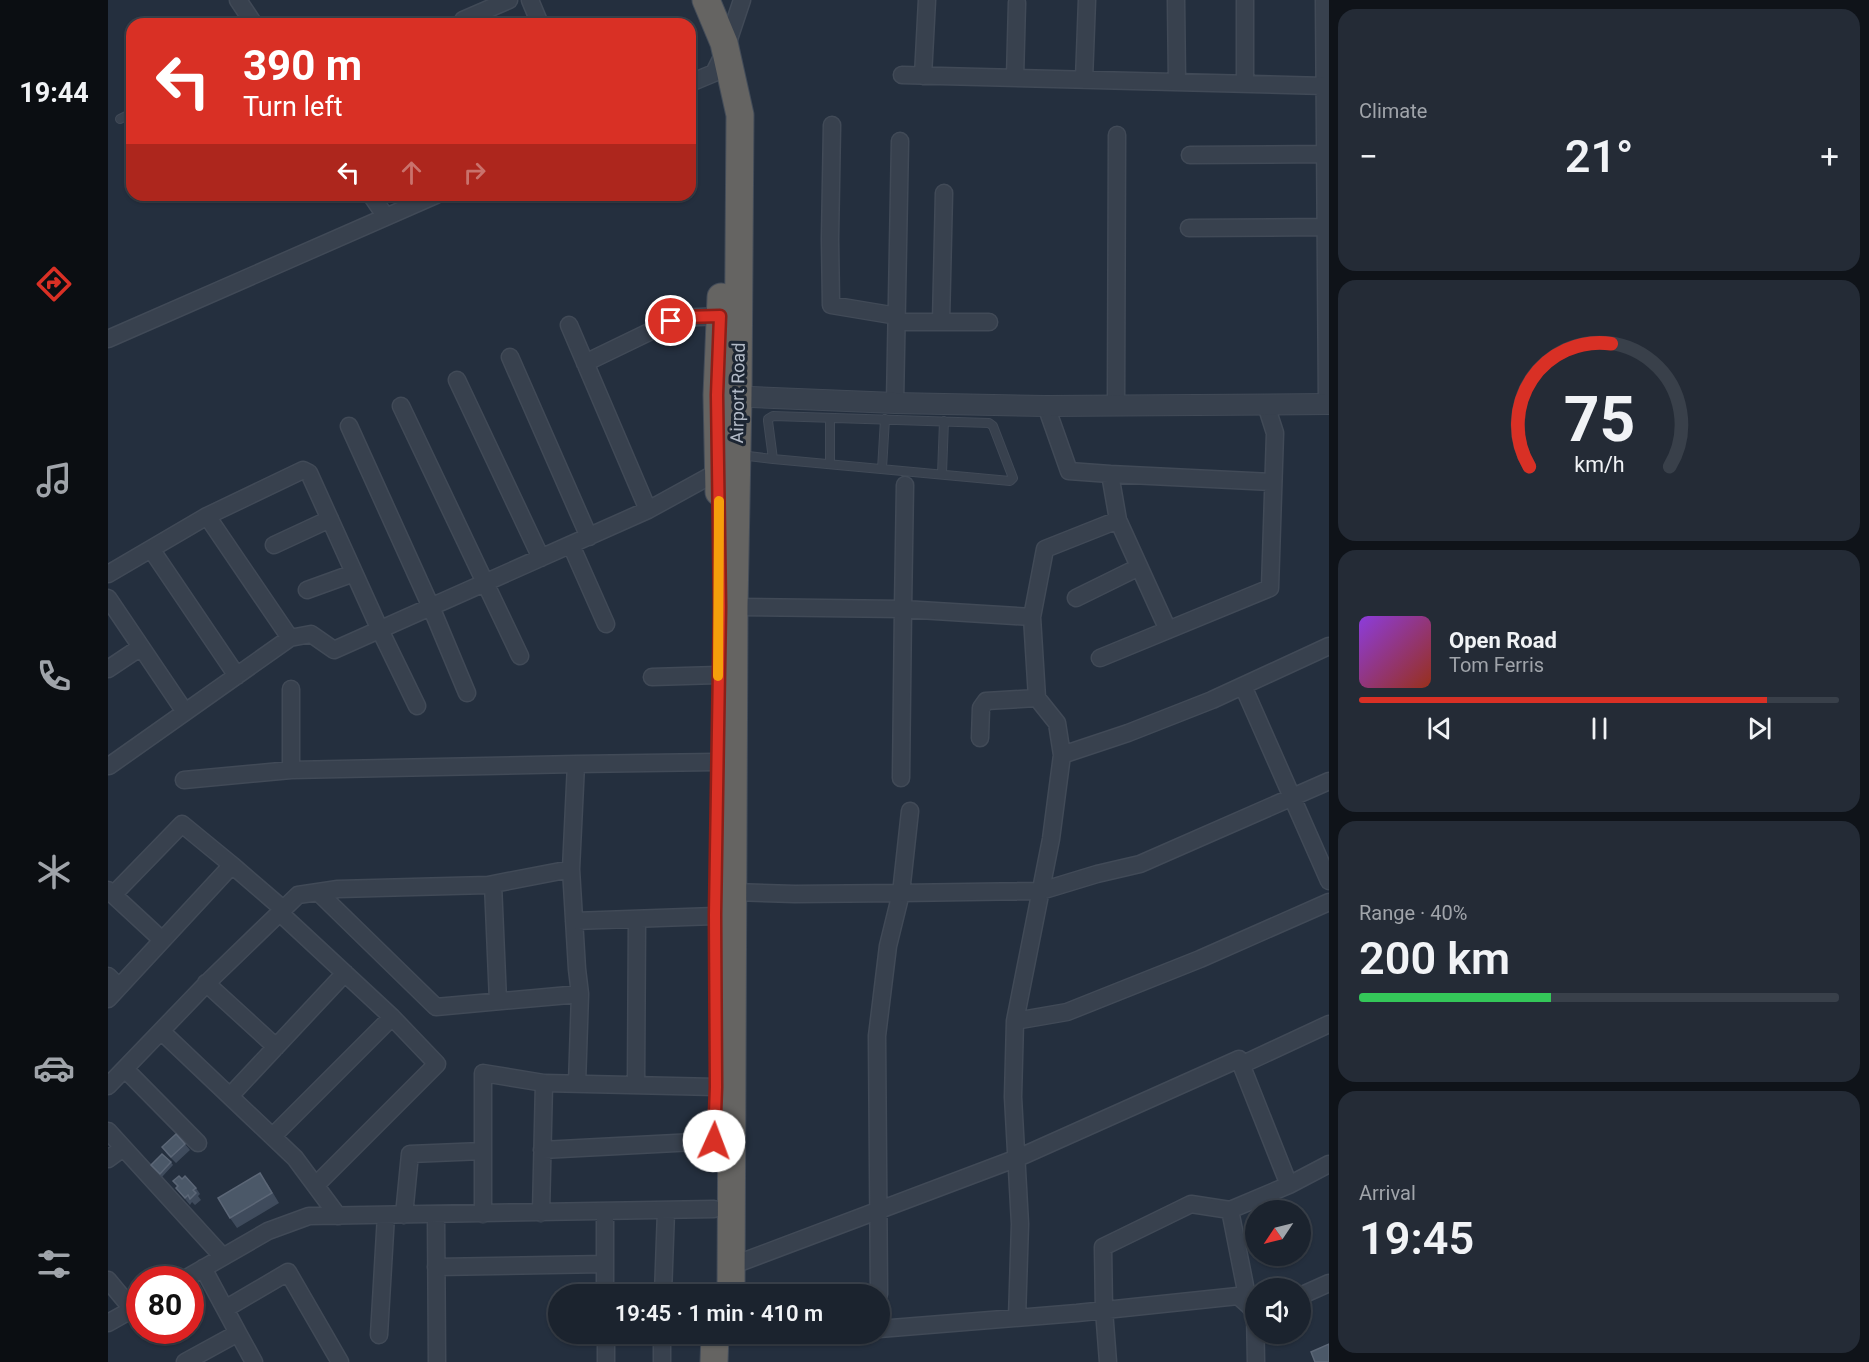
<!DOCTYPE html>
<meta charset="utf-8">
<style>
:root{--surface:#1b232e;--page:#242b36;--text:#f1f3f6;--muted:#a0a4aa;--line:#39404a;--accent:#d93025}
body{margin:0;font-family:Roboto,sans-serif;background:var(--page);color:var(--text);height:100vh;display:flex;flex-direction:column;font-size:22px;white-space:nowrap}
*{box-sizing:border-box;margin:0}
p{font-size:20px;color:var(--muted)}
.icon{flex:none;width:33px;height:33px;fill:none;stroke:currentColor;stroke-width:2;stroke-linecap:round;stroke-linejoin:round}
.map{position:relative;flex:1;overflow:hidden}
.drawer{display:flex;flex-direction:column;gap:9px;padding:9px;background:#0f1319;width:540px}
.drawer>*{flex:none}
.hud{position:absolute;left:18px;top:18px;width:570px;height:183px;border-radius:18px;box-shadow:0 2px 4px #0004,0 0 0 2px var(--line);background:#d93025;color:#fff;overflow:hidden}
.needle{width:39px;rotate:235deg}
.buttons{position:absolute;left:1137px;top:1200px;display:grid;gap:12px}
.buttons a{display:grid;place-items:center;width:66px;height:66px;border-radius:50%;background:var(--surface);box-shadow:0 2px 4px #0004,0 0 0 2px var(--line);font-size:30px}
.speed{position:absolute;left:18px;top:1266px;display:flex;gap:12px;font-size:30px;font-weight:700;text-align:center}
.speed>*{display:grid;place-content:center;width:78px;height:78px;border-radius:50%;background:var(--surface);box-shadow:0 2px 4px #0004,0 0 0 2px var(--line);line-height:1}
.speed .limit{border:9px solid #d22;background:#fff;color:#111}
.pin{position:absolute;display:grid;place-items:center;width:51px;height:51px;color:#fff;margin:-26px;border:3px solid #fff;border-radius:50%;box-shadow:0 2px 6px #0007}
.me{position:absolute;width:66px;margin:-33px;rotate:2deg;stroke-linejoin:round;filter:drop-shadow(0 0 4px #0008)}
.turn{display:flex;align-items:center;gap:21px;height:126px;padding:0 18px;font-size:27px}
.turn .icon{width:78px;height:78px;stroke-width:2.5}
.turn b{display:block;font-size:42px;line-height:51px}
.lanes{display:flex;align-items:center;height:57px;padding:0 18px;background:#0003;justify-content:center;gap:30px;direction:ltr}
.lanes .off{opacity:.35}
.big{font-size:45px;font-weight:600;line-height:1.1}
.drawer .widget{flex:1;display:flex;flex-direction:column;justify-content:center;gap:9px;min-width:0;padding:0 21px;border-radius:18px;background:var(--page)}
.drawer .dial{align-items:center;gap:0}
.dial svg{height:156px;overflow:visible;fill:none;stroke:var(--line);stroke-width:7;stroke-linecap:round;text-anchor:middle}
.dial text{fill:var(--text);stroke:none}
.song{display:flex;align-items:center;gap:18px}
.cover{width:72px;height:72px;border-radius:9px;background:linear-gradient(135deg,hsl(270 70% 55%),hsl(10 70% 35%))}
.played{height:6px;border-radius:3px;background:linear-gradient(90deg,var(--accent) 85%,var(--line) 85%)}
.keys{display:flex;justify-content:space-around;direction:ltr}
.heat{display:flex;justify-content:space-between;align-items:center;font-size:33px;direction:ltr}
.charge{height:9px;border-radius:4px;background:linear-gradient(90deg,#34c759 40%,var(--line) 0)}
.trip{position:absolute;left:440px;top:1284px;width:342px;height:60px;border-radius:30px;background:var(--surface);box-shadow:0 2px 4px #0004,0 0 0 2px var(--line);font-weight:600;line-height:60px;text-align:center}
main{display:flex;flex:1;min-height:0}
.tabs{display:flex;flex-direction:column;width:108px;justify-content:space-around;align-items:center;background:#0b0e12;color:var(--muted)}
.tabs .icon{width:42px;height:42px}
.tabs .selected{color:var(--accent)}
.tabs b{font-size:27px;color:var(--text)}
.map>svg:first-child{display:block}
</style>
<main>
<nav class="tabs">
<b>19:44</b>
<svg class="icon selected" aria-label="directions" viewBox="0 0 24 24"><path d="M12 3l9 9-9 9-9-9zM9 14v-3h6M13 9l2 2-2 2"/></svg>
<svg class="icon" aria-label="music" viewBox="0 0 24 24"><path d="M9 18V5l10-2v13"/><circle cx="6" cy="18" r="3"/><circle cx="16" cy="16" r="3"/></svg>
<svg class="icon" aria-label="phone" viewBox="0 0 24 24"><path d="M5 4h4l2 5-3 2q2 4 5 5l2-3 5 2v4C11 20 4 13 5 4z"/></svg>
<svg class="icon" aria-label="climate" viewBox="0 0 24 24"><path d="M12 3v18M4 7l16 10M4 17L20 7"/></svg>
<svg class="icon" aria-label="car" viewBox="0 0 24 24"><path d="M5 17H2v-5l4-1 3-4h7l3 4 3 1v5h-3M9 17h6M6 11h13"/><circle cx="7" cy="17" r="2"/><circle cx="17" cy="17" r="2"/></svg>
<svg class="icon" aria-label="filters" viewBox="0 0 24 24"><path d="M4 7h16M4 17h16"/><circle cx="9" cy="7" r="2"/><circle cx="15" cy="17" r="2"/></svg>
</nav>
<div class="map">
<svg width="1221" height="1362" viewBox="0 0 1221 1362">
<rect width="100%" height="100%" fill="#242f3e"/>
<g fill="none" stroke-linecap="round" stroke-linejoin="round">
<defs>
<path id="service" d="M12 119 24 113
M632 455 665 459 902 481 905 478 885 426 881 423 665 416 660 419V421L665 459
M722 464V418
M774 469 777 419
M834 474 836 421"/>
<path id="minor" d="M130 0 146 24
M422 0 432 24
M1068 0 1069 82
M1137 0V84
M1216 0 1219 404
M355 20 401 0
M794 75 1217 86
M815 76 819 0
M907 78 909 3
M976 80 979 0
M582 83 606 73 617 51 634 0
M724 125 722 239 723 305 789 316
M1082 155 1217 154
M263 195 278 217
M1081 228 1218 227
M789 322H881
M833 322 836 193
M461 325 540 510
M0 339 328 195
M402 357 481 537
M477 363 570 318 612 316
M349 380 433 558
M787 403 792 141
M293 406 412 656
M1008 406 1009 135
M241 426 323 607 359 693
M1002 474 1165 482
M797 485 795 609 924 617 929 698 949 723 954 755
M99 516 195 470 201 473 272 630 309 706
M1010 520 1060 630
M166 545 222 519
M463 545 498 624
M43 549 129 676
M0 574 99 516 182 638 1 766
M199 590 246 573
M0 598 77 712
M968 598 1031 567
M626 607 795 609 793 778
M924 617 937 549 1010 520 1002 474 961 471 938 406
M182 638 203 634 226 650 540 510 611 471
M992 658 1162 588 1167 433 1158 405
M0 669 33 647
M544 677 610 675
M1135 686 1221 881
M872 738 873 708 878 701 929 698
M183 770V689
M76 780 183 770 468 764
M802 811 793 893 933 891 989 874 1032 864 1221 781
M463 869 469 969 472 994 469 1084
M385 884 390 1001
M0 890 54 940
M210 892 328 1007 472 994
M625 892 687 894 793 893 780 946 769 1036 771 1294
M5 895 74 824 124 865
M172 913 284 1017 329 1064 208 1185
M466 921 607 916
M0 976 11 987
M98 983 168 1047
M0 999 124 865 175 909
M907 1021 959 1012 1092 959 1221 902
M53 1031 187 1158 230 1216
M1133 1065 1221 1024
M17 1069 90 1143
M528 1085 529 919
M0 1086 102 980 190 895 230 889 380 885 463 869 468 764 608 762
M122 1096 237 973
M0 1131 115 1257
M165 1136 284 1017
M434 1150 606 1141
M0 1159 15 1148
M1181 1185 1221 1164
M497 1212V1294
M433 1213 436 1083 608 1087
M328 1214 329 1362
M375 1214V1073L436 1083
M296 1215 302 1154 375 1151
M623 1266 912 1157 1131 1059 1181 1185 1122 1210 1141 1306
M328 1267 497 1264
M0 1280 24 1309
M75 1280 160 1231 201 1216 606 1209
M555 1294 558 1211
M1192 1296 1221 1283
M117 1309 180 1272 232 1362
M909 1318 912 1224 905 1097 907 1021 943 839 954 755 1020 733 1104 700 1221 646
M0 1323 32 1305
M771 1329 969 1313 1130 1296 1147 1311 1148 1362
M130 1333 146 1362
M498 1334V1362
M271 1335 278 1215
M624 1336 674 1334
M77 1362 130 1333 95 1268
M554 1362V1334
M1000 1362 996 1310 995 1247 1083 1204 1122 1210"/>
<path id="tertiary" d="M618 396 787 403 938 406 1221 404"/>
<path id="trunk" d="M598 0 616 43 632 115 630 396 626 607 623 1294
M611 492 609 395 613 297
M606 1362 607 1334"/>
</defs>
<!-- service casing -->
<use href="#service" stroke="#414a57" stroke-width="10"/>
<!-- minor casing -->
<use href="#minor" stroke="#414a57" stroke-width="19"/>
<!-- tertiary casing -->
<use href="#tertiary" stroke="#414a57" stroke-width="22"/>
<!-- trunk casing -->
<use href="#trunk" stroke="#434c59" stroke-width="29"/>
<!-- service -->
<use href="#service" stroke="#38414e" stroke-width="8"/>
<!-- minor -->
<use href="#minor" stroke="#38414e" stroke-width="16"/>
<!-- tertiary -->
<use href="#tertiary" stroke="#38414e" stroke-width="20"/>
<!-- trunk -->
<use href="#trunk" stroke="#656462" stroke-width="27"/>
</g>
<!-- wall -->
<path fill="#3f4b5c" d="M77 1144 82 1150 68 1163 59 1154 54 1147Z
M63 1162 65 1165 54 1177 43 1165Z
M74 1179 88 1188 92 1194 90 1196 93 1200 87 1205 84 1202 82 1205 68 1188 69 1186 65 1181Z
M159 1183 171 1203 129 1228 122 1218Z"/>
<!-- building -->
<path fill="#4b5868" stroke="#5c6777" stroke-width="1.5" d="M68 1134 77 1144 63 1157 54 1147Z
M54 1154 63 1162 52 1174 43 1165Z
M152 1173 164 1193 122 1218 110 1198Z
M71 1176 74 1179 77 1176 88 1188 85 1190 88 1193 82 1199 80 1195 77 1198 68 1188 70 1186 65 1181Z
M1221 1344V1362H1207L1203 1352Z"/>
<g fill="none" stroke-linecap="round" stroke-linejoin="round">
<defs>
<path id="route" d="M563 321 576 317 612 316 609 395 612 607 607 915 608 1087 606 1141"/>
</defs>
<!-- route casing -->
<use href="#route" stroke="#8d1f18" stroke-width="15"/>
<!-- route -->
<use href="#route" stroke="#d93025" stroke-width="10"/>
<!-- slow -->
<path stroke="#f59e0b" stroke-width="10" d="M610 676 611 501"/>
</g>
<g text-anchor="middle" stroke-width="6" stroke-linejoin="round" paint-order="stroke">
<!-- street labels -->
<g font-size="18" fill="#b4bcc9" stroke="#1d2633">
<text transform="translate(630 393) rotate(-89)" y="6">Airport Road</text>
</g>
</g>
</svg>
<div class="buttons">
<a><svg class="needle" viewBox="-14 -14 28 28"><path d="M0-13l5 13h-10z" fill="#e53935"/><path d="M0 13l5-13h-10z" fill="#a0a4aa"/></svg></a>
<a><svg class="icon" aria-label="sound" viewBox="0 0 24 24"><path d="M4 9h4l5-4v14l-5-4H4zM17 9q2 3 0 6"/></svg></a>
</div>
<div class="speed"><div class="limit">80</div></div>
<div class="pin" style="left:563px;top:321px;background:#d93025"><svg class="icon" aria-label="arrive" viewBox="0 0 24 24"><path d="M6 21V4h12l-3 4 3 4H6"/></svg></div>
<svg class="me" style="left:606px;top:1141px" viewBox="-20 -20 40 40"><circle r="19" fill="#fff"/><path d="M0-13L10 11 0 6-10 11z" fill="#d93025"/></svg>
<div class="trip">19:45 · 1 min · 410 m</div>
<div class="hud">
<div class="turn"><svg class="icon" aria-label="left" viewBox="0 0 24 24"><path d="M17 20v-9H6M10 6l-5 5 5 5"/></svg><div><b>390 m</b>Turn left</div></div>
<div class="lanes"><svg class="icon" aria-label="left" viewBox="0 0 24 24"><path d="M17 20v-9H6M10 6l-5 5 5 5"/></svg><svg class="icon off" aria-label="ahead" viewBox="0 0 24 24"><path d="M12 20V5M6 11l6-6 6 6"/></svg><svg class="icon off" aria-label="right" viewBox="0 0 24 24"><path d="M7 20v-9h11M14 6l5 5-5 5"/></svg></div>
</div>
</div>
<section class="drawer">
<div class="widget"><p>Climate</p>
<div class="heat"><a>−</a><b class="big">21°</b><a>+</a></div>
</div>
<div class="widget dial"><svg viewBox="0 0 100 80">
<path d="M14 69A42 42 0 1 1 86 69"/>
<path d="M14 69A42 42 0 0 1 56 6" stroke="#d93025"/>
<text x="50" y="56" font-size="32" font-weight="700">75</text>
<text x="50" y="72" font-size="11">km/h</text>
</svg></div>
<div class="widget">
<div class="song"><i class="cover"></i><div><b>Open Road</b><p>Tom Ferris</p></div></div>
<div class="played"></div>
<div class="keys"><svg class="icon" aria-label="previous" viewBox="0 0 24 24"><path d="M18 5L8 12l10 7zM5 5v14"/></svg><svg class="icon" aria-label="pause" viewBox="0 0 24 24"><path d="M8 5v14M16 5v14"/></svg><svg class="icon" aria-label="next" viewBox="0 0 24 24"><path d="M6 5l10 7-10 7zM19 5v14"/></svg></div>
</div>
<div class="widget"><p>Range · 40%</p><b class="big">200 km</b><div class="charge"></div></div>
<div class="widget"><p>Arrival</p><b class="big">19:45</b></div>
</section>
</main>
